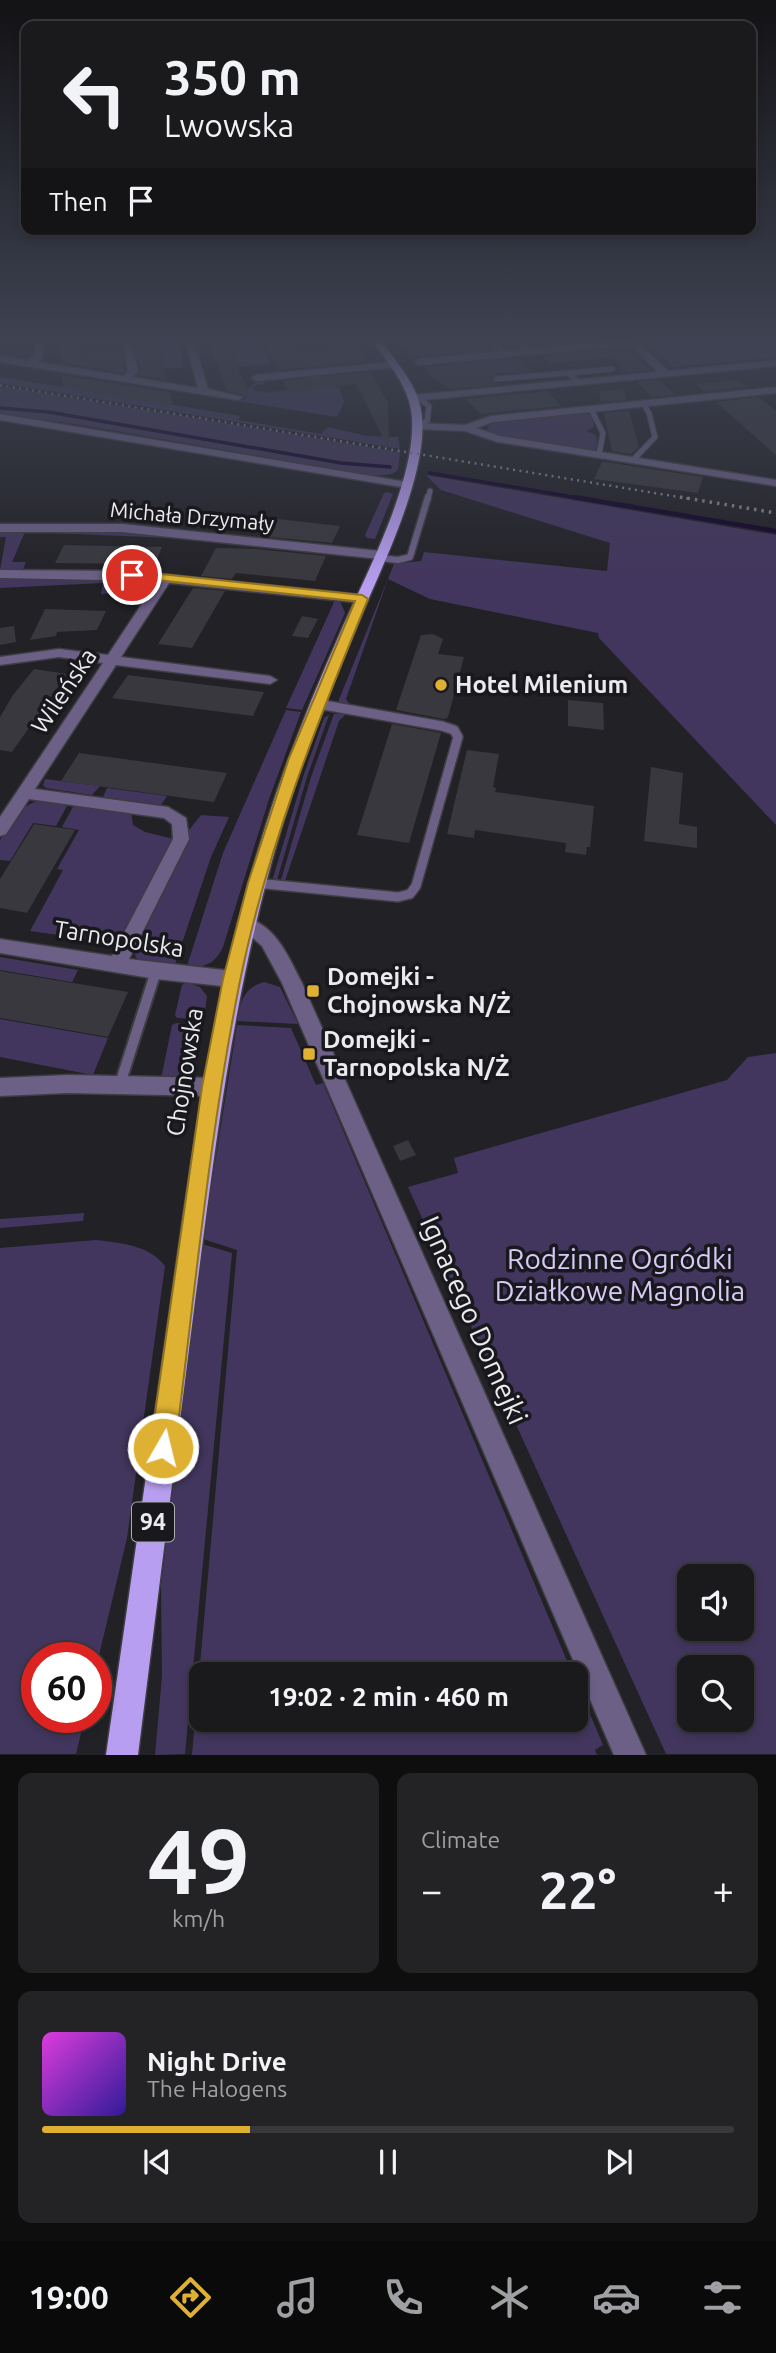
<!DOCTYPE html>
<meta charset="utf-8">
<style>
:root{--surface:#1a191c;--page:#232225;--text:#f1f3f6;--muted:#9fa0a3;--line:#38383b;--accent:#deb133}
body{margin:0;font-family:Ubuntu,sans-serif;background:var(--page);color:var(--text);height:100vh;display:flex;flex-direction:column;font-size:26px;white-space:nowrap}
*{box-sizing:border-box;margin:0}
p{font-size:23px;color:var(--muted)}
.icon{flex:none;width:38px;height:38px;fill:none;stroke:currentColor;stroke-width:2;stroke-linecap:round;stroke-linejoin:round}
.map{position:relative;height:1755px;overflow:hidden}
.side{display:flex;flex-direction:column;gap:18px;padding:18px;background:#0e0e0f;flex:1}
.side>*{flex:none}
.hud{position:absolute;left:21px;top:21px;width:735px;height:214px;border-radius:14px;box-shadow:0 4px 10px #0003,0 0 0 2px var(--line);background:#1a191c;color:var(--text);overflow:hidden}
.fabs{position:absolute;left:677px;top:1564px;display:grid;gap:14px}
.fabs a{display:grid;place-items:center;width:77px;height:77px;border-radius:14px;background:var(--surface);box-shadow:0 4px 10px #0003,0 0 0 2px var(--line);font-size:35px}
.speed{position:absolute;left:21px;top:1642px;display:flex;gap:14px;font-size:35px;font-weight:700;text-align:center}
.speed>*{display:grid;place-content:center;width:91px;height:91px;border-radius:50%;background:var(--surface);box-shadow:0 4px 10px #0003,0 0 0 2px var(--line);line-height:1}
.speed .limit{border:10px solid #d22;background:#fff;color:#111}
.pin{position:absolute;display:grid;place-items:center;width:60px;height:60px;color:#fff;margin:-30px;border:4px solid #fff;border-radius:50%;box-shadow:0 2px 7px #0007}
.me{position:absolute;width:77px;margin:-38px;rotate:8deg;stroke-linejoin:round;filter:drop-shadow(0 0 5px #0008)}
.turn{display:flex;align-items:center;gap:24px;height:147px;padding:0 28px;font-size:32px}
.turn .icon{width:91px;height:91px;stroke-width:2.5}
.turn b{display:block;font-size:49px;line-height:60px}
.then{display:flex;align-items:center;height:66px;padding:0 28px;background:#0003;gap:14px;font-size:26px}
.big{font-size:52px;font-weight:700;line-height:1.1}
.side .card{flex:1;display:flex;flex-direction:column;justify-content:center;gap:10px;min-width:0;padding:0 24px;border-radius:14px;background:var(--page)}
.side .dial{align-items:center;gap:0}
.dial b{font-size:91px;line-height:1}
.song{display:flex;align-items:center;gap:21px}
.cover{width:84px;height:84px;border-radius:10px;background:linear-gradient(135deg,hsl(300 70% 55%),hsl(250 70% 35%))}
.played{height:7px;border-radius:4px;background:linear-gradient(90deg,var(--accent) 30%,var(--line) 30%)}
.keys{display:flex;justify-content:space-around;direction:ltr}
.heat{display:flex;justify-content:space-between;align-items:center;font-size:38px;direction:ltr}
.side .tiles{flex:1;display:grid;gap:18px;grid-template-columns:1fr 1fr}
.card:last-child{grid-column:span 2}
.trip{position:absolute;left:189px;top:1662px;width:399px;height:70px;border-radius:14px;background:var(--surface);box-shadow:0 4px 10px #0003,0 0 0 2px var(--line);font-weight:700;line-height:70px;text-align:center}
.menu{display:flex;height:112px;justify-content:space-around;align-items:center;background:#0a0a0b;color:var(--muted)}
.menu .icon{width:49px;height:49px}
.menu .active{color:var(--accent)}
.menu b{font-size:32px;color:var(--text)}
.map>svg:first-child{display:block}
</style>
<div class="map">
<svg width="776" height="1755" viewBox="0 0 776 1755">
<rect width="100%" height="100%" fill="#222126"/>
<!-- green -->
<path fill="#43365e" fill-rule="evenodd" d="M157 340 178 346 184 367 165 369Z
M259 340 270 364 238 367 229 344Z
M645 340H776V357L674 367Z
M44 368 244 400 247 396 241 395 256 382 264 381 265 384 252 386 255 391H263L265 393 299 388 300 391 316 388 304 377 324 375 331 387H339L344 402 337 417 38 369Z
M0 377 241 416 238 420 321 434 328 427 367 436 398 437 400 449 0 383Z
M0 386 400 452 398 470 392 474 375 476 82 425 0 414Z
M585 412 592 416 594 427 586 431 596 435 598 447 594 450 498 437 486 431 491 422Z
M426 475 776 535V825L599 638 598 633 430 599 388 579 346 699 350 705 338 702 394 564 421 561 424 552 607 571 610 543 441 490Z
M387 492 393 494 375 539 367 538 365 535 384 493Z
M0 531 121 532 328 553 172 538 25 532 12 562H26L23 569 0 570 6 537H0Z
M8 578 128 579 139 586 145 596 139 607 133 592 101 594 103 583 0 588V579Z
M335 600 341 603 345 613 302 710 286 708Z
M286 710 301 712 269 799 223 947C215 964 205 968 187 966L223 853Z
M347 713 339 721 285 881 281 880 311 777 334 714Z
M329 715 307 777 277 880 273 878 304 774 324 718Z
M45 779 100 786 92 795 46 788 43 785Z
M107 788 167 796 161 805 103 797Z
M38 800 68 804 56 826 33 823 10 861 0 860V840L19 810Z
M74 805 131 812 133 825 145 832 174 839 122 944 30 931 63 870 57 869 79 830 62 827Z
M201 815 229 817 211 857 174 967 138 961 133 951 189 830Z
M0 957 78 970 72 982 0 970Z
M186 982 200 987 207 996 204 1019 177 1018 175 1015 182 985Z
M264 982 280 987 298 1024 237 1021C241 1001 243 988 264 982Z
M0 1019 108 1038 93 1075 0 1057Z
M176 1023 203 1024 193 1069 182 1078 161 1079 172 1025Z
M237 1025 291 1028 316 1085 323 1083 573 1675H201V1720H576V1681L603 1745 595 1750 597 1755H192L237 1250 203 1239Z
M776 1053V1754H666L408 1187 458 1173 454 1158 727 1080 748 1057ZM690 1577H742V1629H690ZM690 1668H742V1720H690Z
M84 1213 83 1221 0 1228V1219Z
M96 1240C121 1243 149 1245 165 1266L127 1538 96 1668V1657H37V1717H85L76 1754H0V1248Z
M202 1244 232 1253 185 1754 155 1755 162 1676 161 1585Z"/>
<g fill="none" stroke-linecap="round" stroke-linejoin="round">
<!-- stream-far1 -->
<path stroke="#120229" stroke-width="3.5" d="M0 408 49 412 341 463 390 467
M430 473 585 499"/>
<!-- stream -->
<path stroke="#120229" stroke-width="4.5" d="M574 497 776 531"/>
</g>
<!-- building -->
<path fill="#39383e" d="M60 340H78L79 354 121 350 125 370 123 373 62 363Z
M139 340H156L167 380 137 375 141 370 134 348H140Z
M262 340H287L294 353 338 350 335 344 354 342 366 362 278 370Z
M401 340H456L458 343 481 340 488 350 412 356Z
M227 342 250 396 227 391 209 343Z
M626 348 649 370 627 372 612 358 550 363 543 356Z
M521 358 531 371 496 374 491 379 496 384 522 382 450 389 429 375 425 367Z
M371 372 388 403 389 449 356 384 289 392 283 381Z
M62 375 170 392 173 405 63 388Z
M660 380 675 395 652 397 637 382Z
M738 380 747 387 705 392 696 384Z
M624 389 626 400 601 402 599 391Z
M548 391 561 406 481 414 465 399Z
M759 397 776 411V455L716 402Z
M629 411 639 447 631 454 612 451 604 413Z
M602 462H606L703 477 698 493 594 479Z
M260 517 340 526 332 543 259 536Z
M64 545 162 547 155 564 55 563Z
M216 548 256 549 326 556 315 581 236 573 232 579 201 576Z
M193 588 225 591 192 648 158 644Z
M45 609 106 611 97 630 57 632 56 636 30 640Z
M302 616 318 619 308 638 292 636Z
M14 626 16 642 0 645V628Z
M433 634 443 639 438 654 464 657 448 717 444 719 396 710 421 635Z
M34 669 67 674 12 752 0 750V717L13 695Z
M128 675 264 692 253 716 112 698Z
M568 700 603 703 604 730 568 726Z
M392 724 441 733 409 843 357 835Z
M467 750 499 754 493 787 496 788 495 792 594 806 590 847H587L586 855 565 852 566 843 475 830 474 838 447 834Z
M79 753 227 773 214 802 61 781Z
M651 767 683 773 679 824 697 827V848L644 841Z
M34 824 75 830 27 913 0 908V879Z
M0 971 128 992 108 1037 0 1018Z
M408 1140 416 1155 400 1161 393 1146Z"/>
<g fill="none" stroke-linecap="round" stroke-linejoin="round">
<defs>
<path id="service-far3" d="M492 340 504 354
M520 340 529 352
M569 373 612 369
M496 379 569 373 578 383
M416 396 429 406 427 421 417 426
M591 409 603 433 599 455
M633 460 655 437 649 413 643 403
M428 499 430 491"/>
<path id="service-far2" d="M379 558 398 560 410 557 428 497"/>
<path id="service-far1" d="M256 883 398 897 410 894 416 886 458 737 454 730 442 726 318 704"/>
<path id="service" d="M120 1084 156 971"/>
<path id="minor" d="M36 340H44L43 356 38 362 124 376 128 371 123 344 130 342 138 371 132 377 198 388 185 340H193L208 389 243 397 238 400 0 362V356L29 361 35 355Z
M622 340H636L668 371 776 360V366L413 401 408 398 413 395 658 372 631 345 419 365 414 362 419 359Z
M392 362 397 365 395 367 256 381 251 378 256 375Z
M776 387V393L493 422 476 428 500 436 776 480V486L498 442 465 431 417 429 412 426 417 423 465 425 491 416Z
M0 414 407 482 413 485 407 488 0 420Z
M0 524H122L380 551 386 555 380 559 122 532H0Z
M0 570 132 571 362 595 368 599 362 603 169 583 121 657 270 676 277 680 270 684 116 665 35 789 168 807 186 818 189 839 129 959 232 971 239 973 242 979 239 985 232 987 156 979 0 953V939L112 956 173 839 172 824 164 818 29 799 6 834 0 836V817L103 663 59 657 0 665V657L59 649 108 655 157 581 0 578Z
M246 917C277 927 288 956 302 983L646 1755H614L282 983 262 946 237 924 240 919Z
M68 1075 212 1078 219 1080 222 1087 219 1094 212 1096 68 1093 0 1096V1078Z"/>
<path id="primary" d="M372 340H381C395 362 417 383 421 410 432 471 377 576 354 633 332 685 311 737 293 791 237 962 218 1125 195 1302 176 1453 157 1604 138 1755H106C128 1604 149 1453 171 1302 196 1125 219 961 277 791 296 737 317 685 340 633 365 576 421 472 411 410 407 384 387 362 372 340Z"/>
</defs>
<!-- service-far3 casing -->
<use href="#service-far3" stroke="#3e3d42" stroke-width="7"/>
<!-- service-far2 casing -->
<use href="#service-far2" stroke="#3e3d42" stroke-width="9"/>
<!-- service-far1 casing -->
<use href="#service-far1" stroke="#3e3d42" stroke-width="12"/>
<!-- service casing -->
<use href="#service" stroke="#3e3d42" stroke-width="14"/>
<!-- minor casing -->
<use href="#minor" stroke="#3e3d42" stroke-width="3"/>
<!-- primary casing -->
<use href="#primary" stroke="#3e3d42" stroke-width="3"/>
<!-- service-far3 -->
<use href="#service-far3" stroke="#6c6087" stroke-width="5"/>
<!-- service-far2 -->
<use href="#service-far2" stroke="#6c6087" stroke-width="6"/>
<!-- service-far1 -->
<use href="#service-far1" stroke="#6c6087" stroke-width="9"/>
<!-- service -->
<use href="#service" stroke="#6c6087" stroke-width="10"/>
<!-- minor -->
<use href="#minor" fill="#6c6087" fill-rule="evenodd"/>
<!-- primary -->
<use href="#primary" fill="#b79ef0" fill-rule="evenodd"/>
<!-- rail-far1 -->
<path stroke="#89888c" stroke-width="2.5" stroke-dasharray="2 4.5" stroke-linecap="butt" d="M0 385 691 499"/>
<!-- rail -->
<path stroke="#89888c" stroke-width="3.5" stroke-dasharray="2.5 5" stroke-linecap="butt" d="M680 497 776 513"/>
</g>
<!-- sky -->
<linearGradient id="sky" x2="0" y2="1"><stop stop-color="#131215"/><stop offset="0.58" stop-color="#3e4352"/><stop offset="1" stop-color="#3e4352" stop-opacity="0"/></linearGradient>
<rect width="776" height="586" fill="url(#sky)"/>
<!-- route -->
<path fill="#deb133" stroke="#907321" stroke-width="2" d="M132 571 362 595 368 599C317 723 267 848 240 981 209 1135 195 1293 175 1448L171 1457 163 1461 154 1457 150 1448 202 1087 223 979 248 883 289 758 355 601 128 577 127 575Z"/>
<!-- markers -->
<g fill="#deb133" stroke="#19181d" stroke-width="2.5">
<circle cx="441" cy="685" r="7"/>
<rect x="306" y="984" width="14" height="14" rx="3.5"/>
<rect x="302" y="1047" width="14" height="14" rx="3.5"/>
</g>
<g text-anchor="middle" stroke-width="7" stroke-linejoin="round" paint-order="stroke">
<!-- far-street labels -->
<g font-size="21" fill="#ebeaee" stroke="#19181d">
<text transform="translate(192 517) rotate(5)" y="7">Michała Drzymały</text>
</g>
<!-- shield labels -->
<rect fill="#19181d" stroke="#acabaf" stroke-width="2" x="132" y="1502.5" width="42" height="39" rx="5"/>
<g font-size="23" font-weight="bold" fill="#ebeaee">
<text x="153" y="1530">94</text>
</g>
<!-- poi labels -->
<g font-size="24" font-weight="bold" fill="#ebeaee" stroke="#19181d" text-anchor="start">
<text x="455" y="693">Hotel Milenium</text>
<text x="327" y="985">Domejki -<tspan x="327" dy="28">Chojnowska N/Ż</tspan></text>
<text x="323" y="1048">Domejki -<tspan x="323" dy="28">Tarnopolska N/Ż</tspan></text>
</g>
<!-- street labels -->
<g font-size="24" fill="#ebeaee" stroke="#19181d">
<text transform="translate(64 691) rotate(-56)" y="8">Wileńska</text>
<text transform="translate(119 939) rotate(9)" y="8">Tarnopolska</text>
<text transform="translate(185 1072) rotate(-81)" y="8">Chojnowska</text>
</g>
<!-- near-park labels -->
<g font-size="28" fill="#d7caf9" stroke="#19181d">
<text x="620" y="1269">Rodzinne Ogródki<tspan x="620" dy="32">Działkowe Magnolia</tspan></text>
</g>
<!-- near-street labels -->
<g font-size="28" fill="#ebeaee" stroke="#19181d">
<text transform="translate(474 1320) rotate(66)" y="10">Ignacego Domejki</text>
</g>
</g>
</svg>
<div class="fabs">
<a><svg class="icon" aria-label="sound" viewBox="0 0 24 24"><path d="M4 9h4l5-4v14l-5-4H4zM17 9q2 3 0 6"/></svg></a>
<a><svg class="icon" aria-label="search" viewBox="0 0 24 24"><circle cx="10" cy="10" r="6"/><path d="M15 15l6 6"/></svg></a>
</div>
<div class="speed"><div class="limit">60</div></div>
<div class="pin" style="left:132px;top:575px;background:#d93025"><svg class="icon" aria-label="arrive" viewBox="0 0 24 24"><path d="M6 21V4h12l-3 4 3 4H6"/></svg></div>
<svg class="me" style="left:163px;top:1448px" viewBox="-20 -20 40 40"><circle r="17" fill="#deb133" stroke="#fff" stroke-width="3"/><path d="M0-11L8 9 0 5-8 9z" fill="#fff"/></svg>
<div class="trip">19:02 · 2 min · 460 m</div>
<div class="hud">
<div class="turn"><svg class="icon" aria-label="left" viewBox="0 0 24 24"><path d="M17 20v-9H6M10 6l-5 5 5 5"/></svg><div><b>350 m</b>Lwowska</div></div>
<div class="then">Then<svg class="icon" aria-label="arrive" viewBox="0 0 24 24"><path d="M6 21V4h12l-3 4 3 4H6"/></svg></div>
</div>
</div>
<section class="side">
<div class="tiles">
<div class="card dial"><b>49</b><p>km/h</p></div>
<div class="card"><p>Climate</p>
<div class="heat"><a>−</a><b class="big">22°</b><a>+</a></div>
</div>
<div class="card">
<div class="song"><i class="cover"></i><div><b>Night Drive</b><p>The Halogens</p></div></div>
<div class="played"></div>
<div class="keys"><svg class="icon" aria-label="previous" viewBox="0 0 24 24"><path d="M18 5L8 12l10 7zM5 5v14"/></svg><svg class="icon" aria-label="pause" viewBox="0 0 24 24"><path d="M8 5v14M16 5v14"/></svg><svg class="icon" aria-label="next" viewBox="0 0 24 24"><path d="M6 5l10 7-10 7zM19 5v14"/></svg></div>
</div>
</div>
</section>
<nav class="menu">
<b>19:00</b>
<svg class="icon active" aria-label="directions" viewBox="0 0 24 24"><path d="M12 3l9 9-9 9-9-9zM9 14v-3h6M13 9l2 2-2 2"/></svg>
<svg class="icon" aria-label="music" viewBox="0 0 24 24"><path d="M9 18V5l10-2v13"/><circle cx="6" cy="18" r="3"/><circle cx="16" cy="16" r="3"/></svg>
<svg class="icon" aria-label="phone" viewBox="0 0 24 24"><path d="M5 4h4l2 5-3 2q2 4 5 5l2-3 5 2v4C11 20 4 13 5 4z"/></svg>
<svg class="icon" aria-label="climate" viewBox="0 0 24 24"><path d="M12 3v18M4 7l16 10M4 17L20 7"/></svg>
<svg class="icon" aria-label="car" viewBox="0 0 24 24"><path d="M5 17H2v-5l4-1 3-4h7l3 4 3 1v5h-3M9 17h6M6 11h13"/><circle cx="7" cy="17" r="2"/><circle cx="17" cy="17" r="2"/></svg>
<svg class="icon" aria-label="filters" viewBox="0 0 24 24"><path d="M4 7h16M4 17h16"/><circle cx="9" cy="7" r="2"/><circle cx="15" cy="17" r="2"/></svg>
</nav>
